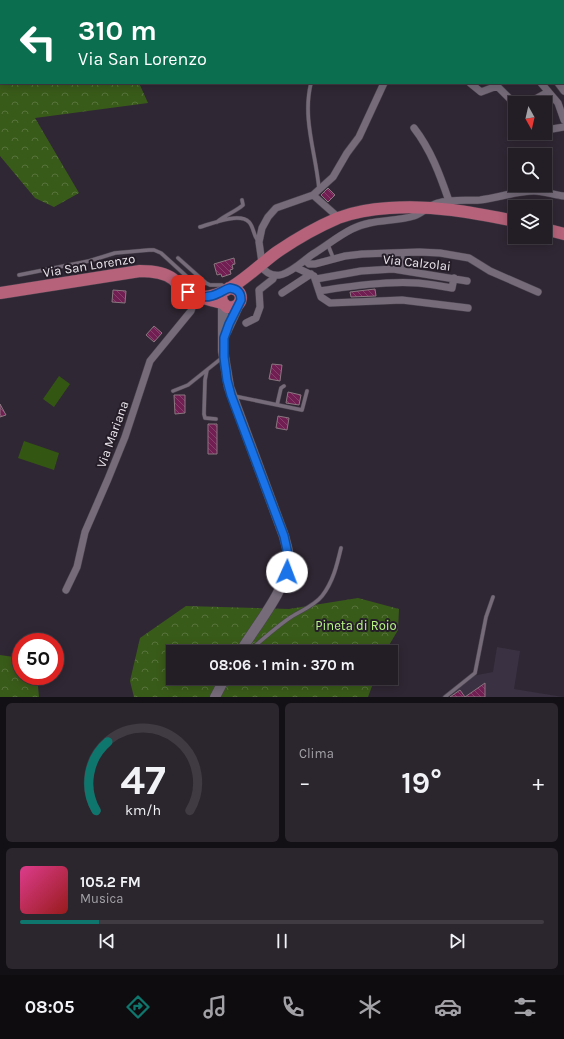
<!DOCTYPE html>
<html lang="it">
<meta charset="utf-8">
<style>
:root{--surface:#231d26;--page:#2b262e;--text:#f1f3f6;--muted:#a3a2a7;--line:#403b43;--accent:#0f766e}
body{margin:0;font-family:Karla,sans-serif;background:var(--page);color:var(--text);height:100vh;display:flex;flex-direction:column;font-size:15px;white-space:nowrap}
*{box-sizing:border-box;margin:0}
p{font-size:13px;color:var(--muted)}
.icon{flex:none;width:22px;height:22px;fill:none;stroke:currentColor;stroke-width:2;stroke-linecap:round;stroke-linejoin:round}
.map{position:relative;height:697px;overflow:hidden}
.side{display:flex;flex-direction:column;gap:6px;padding:6px;background:#131015;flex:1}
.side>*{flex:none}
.guide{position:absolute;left:0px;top:0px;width:564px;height:84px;box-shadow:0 2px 10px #0003,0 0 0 1px var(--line);background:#0b6e4f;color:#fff;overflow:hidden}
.needle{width:26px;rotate:172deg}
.controls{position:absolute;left:508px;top:96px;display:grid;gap:8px}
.controls a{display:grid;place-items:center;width:44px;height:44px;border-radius:0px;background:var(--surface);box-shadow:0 2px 10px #0003,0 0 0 1px var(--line);font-size:20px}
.speed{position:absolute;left:12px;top:633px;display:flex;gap:8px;font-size:20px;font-weight:700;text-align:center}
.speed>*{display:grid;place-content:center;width:52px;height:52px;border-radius:50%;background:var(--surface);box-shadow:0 2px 10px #0003,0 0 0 1px var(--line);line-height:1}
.speed .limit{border:6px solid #d22;background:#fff;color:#111}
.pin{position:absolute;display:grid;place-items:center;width:34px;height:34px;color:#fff;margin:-17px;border-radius:8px;box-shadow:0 2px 6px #0006}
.me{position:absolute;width:44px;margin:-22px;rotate:2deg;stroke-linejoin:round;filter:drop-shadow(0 0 3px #0008)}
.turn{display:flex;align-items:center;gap:14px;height:84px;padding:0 12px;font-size:18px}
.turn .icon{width:52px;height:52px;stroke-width:2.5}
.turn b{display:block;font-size:28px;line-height:34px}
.big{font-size:30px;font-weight:700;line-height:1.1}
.side .tile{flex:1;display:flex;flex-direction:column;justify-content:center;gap:6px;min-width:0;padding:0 14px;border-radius:6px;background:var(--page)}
.side .dial{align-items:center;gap:0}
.dial svg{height:104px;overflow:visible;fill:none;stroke:var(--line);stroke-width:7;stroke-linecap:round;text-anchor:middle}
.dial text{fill:var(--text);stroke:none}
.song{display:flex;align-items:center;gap:12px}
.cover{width:48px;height:48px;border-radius:6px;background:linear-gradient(135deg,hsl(330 70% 55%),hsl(0 70% 35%))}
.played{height:4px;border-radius:2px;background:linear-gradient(90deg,var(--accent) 15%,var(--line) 15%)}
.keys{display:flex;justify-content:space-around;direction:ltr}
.heat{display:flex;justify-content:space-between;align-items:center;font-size:22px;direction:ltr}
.side .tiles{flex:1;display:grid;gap:6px;grid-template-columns:1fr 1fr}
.tile:last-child{grid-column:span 2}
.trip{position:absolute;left:166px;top:645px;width:232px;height:40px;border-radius:0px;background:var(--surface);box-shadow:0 2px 10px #0003,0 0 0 1px var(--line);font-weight:700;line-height:40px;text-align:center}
.dock{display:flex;height:64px;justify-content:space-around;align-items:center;background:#0e0c0f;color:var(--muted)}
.dock .icon{width:28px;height:28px}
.dock .selected{color:var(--accent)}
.dock b{font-size:18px;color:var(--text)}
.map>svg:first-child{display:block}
</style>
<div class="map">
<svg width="564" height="697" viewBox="0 0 564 697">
<defs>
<pattern id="forest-crowns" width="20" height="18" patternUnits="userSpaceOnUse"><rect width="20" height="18" fill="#395b19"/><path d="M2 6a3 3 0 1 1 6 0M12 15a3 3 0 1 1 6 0" fill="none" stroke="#56733b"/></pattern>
<pattern id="building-back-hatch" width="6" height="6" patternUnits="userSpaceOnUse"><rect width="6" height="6" fill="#711f52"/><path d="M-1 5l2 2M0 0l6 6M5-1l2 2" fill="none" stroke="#85406b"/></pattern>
</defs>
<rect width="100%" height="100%" fill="#2f2733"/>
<!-- education -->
<path fill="#3a3242" d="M497 647 520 651 514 689 563 697H441L467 677 493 672Z"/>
<!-- forest -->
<path fill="url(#forest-crowns)" d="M0 0 103 1H1V83H139L148 103 35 118 79 193 54 207 35 198 0 156Z
M358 598 399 609 398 630 385 652H173V678H375L368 697H134L130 681 140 638 186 606 289 609Z
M0 655 21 658V676H37L39 697H0Z"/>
<!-- pitch -->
<path fill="#345613" d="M59 376 70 384 54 407 43 399Z
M24 441 59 453 54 470 18 458Z"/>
<!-- building -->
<path fill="url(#building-back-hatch)" stroke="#897880" d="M328 188 335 195 328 202 321 195Z
M234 258 235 264 232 265 233 269 230 270 231 274 222 277 221 274 217 275 214 264Z
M375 289 376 296 351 297 350 292Z
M113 290 126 291 125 303 112 302Z
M154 326 162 333 154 342 146 335Z
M272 364 282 365 280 381 269 379Z
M288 392 301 395 299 405 286 403Z
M174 395H185V413L175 414Z
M0 404 6 415 0 417Z
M278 416 289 418 287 430 276 428Z
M208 424H217V454H208Z
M485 683V697H465Z
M460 690 465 697H450Z"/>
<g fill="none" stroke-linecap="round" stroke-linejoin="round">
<defs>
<path id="lane" d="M311 83C302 119 316 153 319 189
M217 222C225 215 235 212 243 205L242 200
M200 227C211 224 239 212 249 222 254 227 253 236 259 242
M328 245 334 260
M178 258 206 283 210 285H222L225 288
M398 267H402L403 252
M19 275 89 261 115 253 149 250H154L161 253 195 284 200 285 206 283
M207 370 205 380 204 414 205 418 216 419
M173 391 188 385 223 357
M234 396 302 410 307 391
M277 405 281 388 284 386
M248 652C262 640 276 627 291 617 302 610 314 606 322 596 333 582 337 565 341 548
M445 697 475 673 486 617 493 597"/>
<path id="street" d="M439 0 440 1
M477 0 479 1
M505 0 507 1
M554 0 555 1
M490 1 491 0
M563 6H564
M470 83 481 92 497 86 515 104
M541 83 558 103 564 120
M558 83 564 91
M528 103 548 92
M414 128C431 150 440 175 449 201
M552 129 564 127
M313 195 339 218
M305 260 309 264H315L345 256 362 254 419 252 440 253 469 258 490 271 538 292
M262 263 259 242 262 228 268 217 276 208 313 195 333 177 347 153 359 137 384 83
M260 265C277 289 297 265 313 254 326 246 338 236 352 229 371 219 394 222 414 216 423 213 429 205 438 203 451 199 466 201 480 200 498 198 516 191 534 191 544 191 554 195 564 196
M297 268 314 276 321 297 330 303 402 300 468 308
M316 279 361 271 393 269 467 281
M319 291C352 286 385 281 418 283 430 284 441 286 452 288L454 278
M282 293 311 274
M246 323 256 318 260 307 259 290 273 279 274 275
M66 590 77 567 85 532 108 479 125 437 150 361 191 311 196 296"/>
<path id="secondary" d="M223 304V351L229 387 284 536C286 544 289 553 289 560 287 589 255 627 240 652
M226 332 239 304
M215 697 225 678"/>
<path id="primary" d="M545 229 564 234
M0 293 140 271C151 271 164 272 173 279 178 284 183 290 189 293 199 298 212 300 222 303
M221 296 222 302 227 307C244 310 246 288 229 288
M200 297C227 299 256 267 277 252 296 239 317 227 338 218 354 212 371 209 389 208 435 205 470 212 515 221"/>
</defs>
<!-- lane casing -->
<use href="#lane" stroke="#4a434e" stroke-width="4.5"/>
<!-- street casing -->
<use href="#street" stroke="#4a434e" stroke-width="8"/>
<!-- secondary casing -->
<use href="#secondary" stroke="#4a434e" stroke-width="11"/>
<!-- primary casing -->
<use href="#primary" stroke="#4a434e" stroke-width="13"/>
<!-- lane -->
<use href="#lane" stroke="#756b79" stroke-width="3.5"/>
<!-- street -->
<use href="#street" stroke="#756b79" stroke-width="7"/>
<!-- secondary -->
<use href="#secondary" stroke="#756b79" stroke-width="10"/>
<!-- primary -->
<use href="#primary" stroke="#b5627a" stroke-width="12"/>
</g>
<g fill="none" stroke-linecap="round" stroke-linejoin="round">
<defs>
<path id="route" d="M188 292C197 297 208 299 219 293 223 291 226 289 230 288 238 289 241 293 241 300L229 324 224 338V357L227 380 231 395 284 536 289 559 287 572"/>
</defs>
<!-- route casing -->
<use href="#route" stroke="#114b97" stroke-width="10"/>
<!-- route -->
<use href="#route" stroke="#1a73e8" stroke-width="7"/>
</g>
<g text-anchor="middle" stroke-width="4" stroke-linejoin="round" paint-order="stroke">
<!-- street labels -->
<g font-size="13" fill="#ece6ee" stroke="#251e29">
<text transform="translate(417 262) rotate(6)" y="5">Via Calzolai</text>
<text transform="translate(89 265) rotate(-9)" y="5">Via San Lorenzo</text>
<text transform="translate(112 434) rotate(-70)" y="5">Via Mariana</text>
</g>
<!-- park labels -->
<g font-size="13" fill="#b9f887" stroke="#251e29">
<text x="356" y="630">Pineta di Roio</text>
</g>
</g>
</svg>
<div class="controls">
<a><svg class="needle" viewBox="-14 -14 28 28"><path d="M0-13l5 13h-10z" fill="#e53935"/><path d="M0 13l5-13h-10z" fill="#a3a2a7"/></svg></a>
<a><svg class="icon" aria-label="search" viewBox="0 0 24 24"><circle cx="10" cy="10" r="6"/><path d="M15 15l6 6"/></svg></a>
<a><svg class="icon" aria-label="layers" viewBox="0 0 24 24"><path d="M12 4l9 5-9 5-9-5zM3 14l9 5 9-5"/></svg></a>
</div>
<div class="speed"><div class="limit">50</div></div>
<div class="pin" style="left:188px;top:292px;background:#d93025"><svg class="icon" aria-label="arrive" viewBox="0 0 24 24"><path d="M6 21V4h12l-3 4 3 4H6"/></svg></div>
<svg class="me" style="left:287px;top:572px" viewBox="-20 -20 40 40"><circle r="19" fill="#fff"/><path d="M0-13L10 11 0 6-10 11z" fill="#1a73e8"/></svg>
<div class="trip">08:06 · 1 min · 370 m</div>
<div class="guide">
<div class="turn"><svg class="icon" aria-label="left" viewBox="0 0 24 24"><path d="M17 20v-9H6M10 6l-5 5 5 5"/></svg><div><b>310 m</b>Via San Lorenzo</div></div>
</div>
</div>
<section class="side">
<div class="tiles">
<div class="tile dial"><svg viewBox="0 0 100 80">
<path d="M14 69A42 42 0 1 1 86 69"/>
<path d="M14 69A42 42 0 0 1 23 16" stroke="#0f766e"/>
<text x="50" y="56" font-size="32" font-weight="700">47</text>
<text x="50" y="72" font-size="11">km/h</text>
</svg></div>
<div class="tile"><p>Clima</p>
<div class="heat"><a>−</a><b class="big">19°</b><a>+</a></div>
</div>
<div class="tile">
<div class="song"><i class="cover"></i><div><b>105.2 FM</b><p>Musica</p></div></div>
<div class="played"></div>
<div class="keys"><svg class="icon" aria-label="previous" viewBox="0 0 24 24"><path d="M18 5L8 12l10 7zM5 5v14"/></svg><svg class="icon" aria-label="pause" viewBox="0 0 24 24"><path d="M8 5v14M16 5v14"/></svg><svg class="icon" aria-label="next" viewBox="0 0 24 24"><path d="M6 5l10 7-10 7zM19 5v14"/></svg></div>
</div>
</div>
</section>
<nav class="dock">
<b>08:05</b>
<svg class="icon selected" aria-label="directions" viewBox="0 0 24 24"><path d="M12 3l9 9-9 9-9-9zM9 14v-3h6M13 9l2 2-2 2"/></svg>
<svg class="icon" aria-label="music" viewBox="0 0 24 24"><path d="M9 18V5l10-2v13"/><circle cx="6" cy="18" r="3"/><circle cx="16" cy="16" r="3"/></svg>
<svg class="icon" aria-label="phone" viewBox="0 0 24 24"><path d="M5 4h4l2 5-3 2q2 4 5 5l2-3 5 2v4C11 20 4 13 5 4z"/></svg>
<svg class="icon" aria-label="climate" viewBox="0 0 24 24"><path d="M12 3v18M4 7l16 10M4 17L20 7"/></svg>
<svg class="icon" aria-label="car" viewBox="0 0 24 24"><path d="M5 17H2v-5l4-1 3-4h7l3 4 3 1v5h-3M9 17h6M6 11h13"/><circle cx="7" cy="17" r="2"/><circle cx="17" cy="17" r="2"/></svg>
<svg class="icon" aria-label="filters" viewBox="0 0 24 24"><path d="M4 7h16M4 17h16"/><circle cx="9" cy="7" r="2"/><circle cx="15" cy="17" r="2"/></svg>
</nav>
